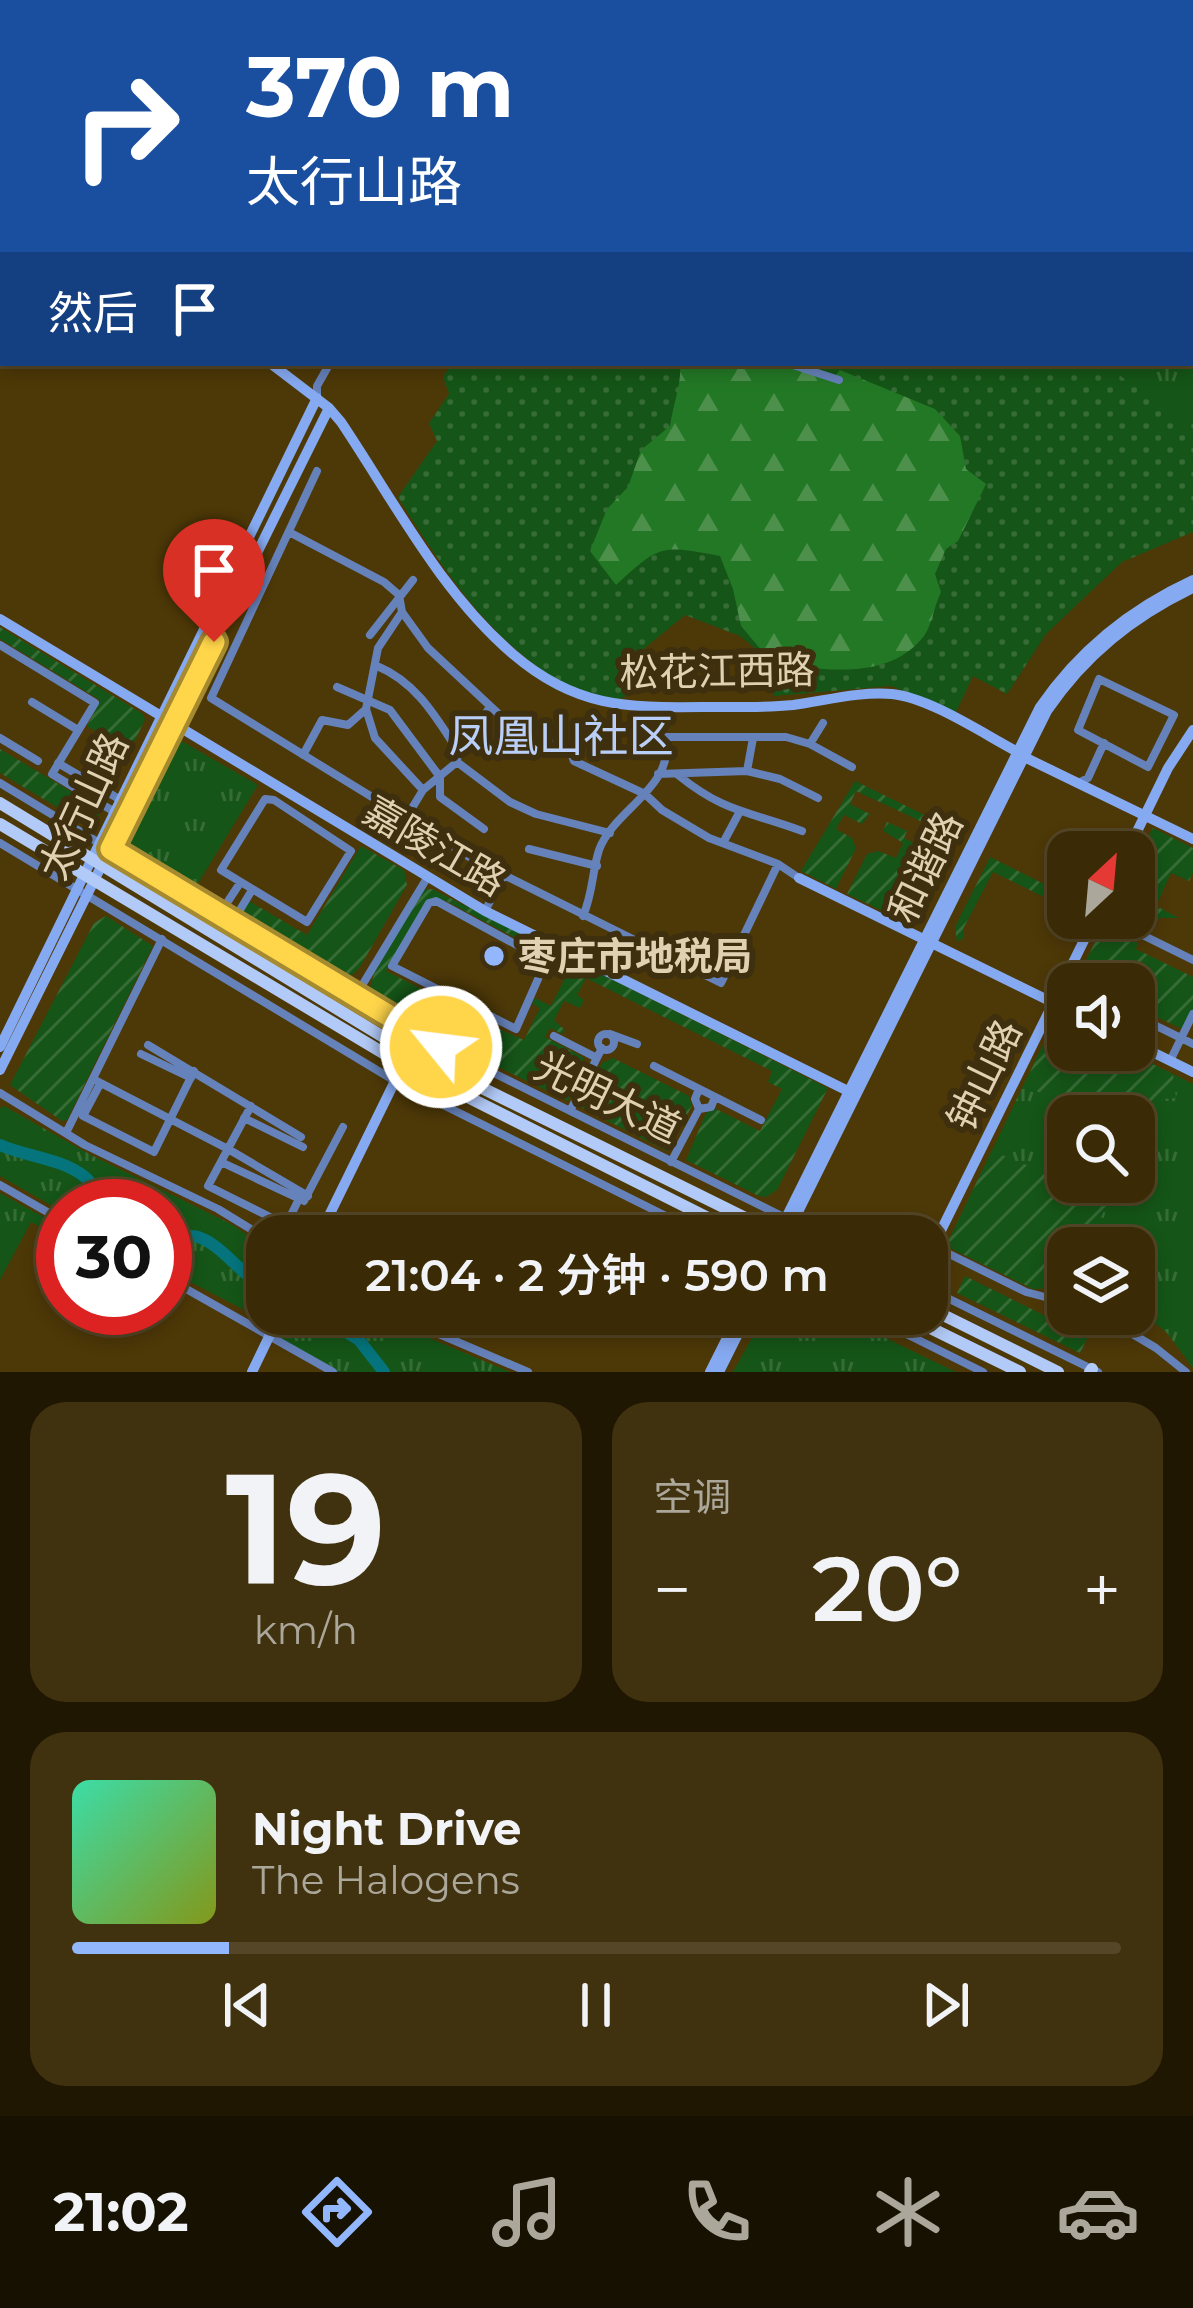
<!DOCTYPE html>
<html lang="zh">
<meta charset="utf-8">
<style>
:root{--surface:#3a2a05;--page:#41320f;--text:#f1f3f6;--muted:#aba79a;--line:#544627;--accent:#93b7fd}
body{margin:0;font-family:Montserrat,"Noto Sans SC",sans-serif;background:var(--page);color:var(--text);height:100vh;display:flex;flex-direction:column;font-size:45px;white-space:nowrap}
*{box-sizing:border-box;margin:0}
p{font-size:39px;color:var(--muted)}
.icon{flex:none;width:66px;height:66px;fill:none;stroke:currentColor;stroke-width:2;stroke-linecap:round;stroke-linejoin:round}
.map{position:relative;height:1372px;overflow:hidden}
.details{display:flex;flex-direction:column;gap:30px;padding:30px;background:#201703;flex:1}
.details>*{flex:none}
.hud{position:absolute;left:0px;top:0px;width:1194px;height:366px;box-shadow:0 6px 18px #0003,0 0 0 3px var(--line);background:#1a4fa0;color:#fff;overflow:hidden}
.needle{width:78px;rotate:26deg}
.tools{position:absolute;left:1047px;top:831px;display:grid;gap:24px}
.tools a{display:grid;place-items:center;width:108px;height:108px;border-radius:24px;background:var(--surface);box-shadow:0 6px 18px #0003,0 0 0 3px var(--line);font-size:60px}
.speed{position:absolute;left:36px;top:1179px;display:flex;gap:24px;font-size:60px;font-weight:700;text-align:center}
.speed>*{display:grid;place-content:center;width:156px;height:156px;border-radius:50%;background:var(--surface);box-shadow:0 6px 18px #0003,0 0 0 3px var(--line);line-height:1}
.speed .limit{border:18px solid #d22;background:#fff;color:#111}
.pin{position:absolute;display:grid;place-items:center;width:102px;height:102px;color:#fff;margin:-123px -51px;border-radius:50% 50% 50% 0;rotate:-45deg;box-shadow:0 0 12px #0007}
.pin .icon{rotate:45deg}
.me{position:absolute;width:132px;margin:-66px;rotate:299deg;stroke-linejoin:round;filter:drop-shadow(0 0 9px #0008)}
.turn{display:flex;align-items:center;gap:42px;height:252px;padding:0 48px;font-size:54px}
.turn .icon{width:156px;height:156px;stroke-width:2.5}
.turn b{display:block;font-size:84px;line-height:102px}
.then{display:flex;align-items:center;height:114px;padding:0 48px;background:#0003;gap:24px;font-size:45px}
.big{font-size:90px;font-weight:600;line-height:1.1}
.details .card{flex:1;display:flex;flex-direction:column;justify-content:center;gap:18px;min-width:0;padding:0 42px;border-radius:36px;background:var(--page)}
.details .dial{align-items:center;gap:0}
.dial b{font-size:156px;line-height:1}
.song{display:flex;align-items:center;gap:36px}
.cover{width:144px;height:144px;border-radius:18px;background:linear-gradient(135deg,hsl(160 70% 55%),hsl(70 70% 35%))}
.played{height:12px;border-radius:6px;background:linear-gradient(90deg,var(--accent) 15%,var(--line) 15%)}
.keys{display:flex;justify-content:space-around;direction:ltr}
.heat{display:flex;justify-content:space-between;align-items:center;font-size:66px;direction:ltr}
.details .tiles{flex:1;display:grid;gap:30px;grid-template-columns:1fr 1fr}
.card:last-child{grid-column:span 2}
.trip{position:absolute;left:246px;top:1215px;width:702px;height:120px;border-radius:36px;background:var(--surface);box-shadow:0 6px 18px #0003,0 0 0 3px var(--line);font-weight:600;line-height:120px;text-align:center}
.tab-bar{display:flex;height:192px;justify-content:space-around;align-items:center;background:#171102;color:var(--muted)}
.tab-bar .icon{width:84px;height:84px}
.tab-bar .active{color:var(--accent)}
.tab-bar b{font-size:54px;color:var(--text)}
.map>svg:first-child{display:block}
</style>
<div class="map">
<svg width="1193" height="1372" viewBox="0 0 1193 1372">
<defs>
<pattern id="grass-dots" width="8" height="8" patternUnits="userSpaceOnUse" patternTransform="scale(3)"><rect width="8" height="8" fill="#155517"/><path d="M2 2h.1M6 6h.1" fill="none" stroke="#376c36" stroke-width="1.8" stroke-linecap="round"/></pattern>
<pattern id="forest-firs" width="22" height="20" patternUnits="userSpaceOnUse" patternTransform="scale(3)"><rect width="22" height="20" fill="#237825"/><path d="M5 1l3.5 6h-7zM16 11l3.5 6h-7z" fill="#4d904c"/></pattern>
<pattern id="park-tufts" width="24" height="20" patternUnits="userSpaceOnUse" patternTransform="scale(3)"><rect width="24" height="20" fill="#155517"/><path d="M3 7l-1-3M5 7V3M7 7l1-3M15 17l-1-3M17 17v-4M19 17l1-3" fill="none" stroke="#376c36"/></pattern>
<pattern id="garden-furrows" width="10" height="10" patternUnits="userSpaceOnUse" patternTransform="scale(3)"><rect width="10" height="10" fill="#155517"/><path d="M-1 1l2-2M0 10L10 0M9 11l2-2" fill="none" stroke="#376c36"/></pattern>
</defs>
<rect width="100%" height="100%" fill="#4d3807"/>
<!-- grass -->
<path fill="url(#grass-dots)" d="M154 0H1193V532L1122 562 1046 634 1007 694 973 676 956 712 891 686 774 696 773 663 740 636 685 615 635 656 640 688C633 692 622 699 614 701 598 703 576 691 562 683 487 638 444 570 398 497L437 441 429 423 449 394 443 377 452 363H1191V3Z"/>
<!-- forest -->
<path fill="url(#forest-firs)" d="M194 0H680L682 3H196Z
M680 363H778L831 381 840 370 935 409 960 436 966 469 986 484 958 541 946 549 935 574 941 592C934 606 932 625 924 636 888 682 824 669 773 664L741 626 733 589 720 556C660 545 661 544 616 585L590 551 607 509 628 487 641 450 670 426C673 405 682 383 680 363Z"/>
<!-- park -->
<path fill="url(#park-tufts)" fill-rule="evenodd" d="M1191 260H1193V421L1180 418 1102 363H1191Z
M178 739 258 785 194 890 129 847 131 833Z
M1068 1024V1050H1124L1193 1084V1368L1167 1333 1137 1309 1134 1312V1248H1068V1288L1033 1289 946 1246 1050 1030ZM1068 1116H1134V1182H1068Z
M4 1106 91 1155 233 1225 267 1249 264 1320 165 1269V1206H63V1212L0 1176V1108Z
M0 1193 58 1225 55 1234 31 1222 0 1280Z
M290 1314H372L510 1372H339L277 1342Z
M765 1314H836L956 1372H733Z"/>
<!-- garden -->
<path fill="url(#garden-furrows)" d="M0 627 143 714 145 720 111 788 99 777 118 745 87 726 100 700 0 639Z
M0 749 102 810 95 822 87 825 0 773Z
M855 781 935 820 931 826 856 791 850 804 870 814 862 824 844 815 836 829 852 838 856 848 836 889 801 871Z
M887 822 907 831 904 838 928 850 933 843 943 848 906 922 847 894 867 854 878 851 896 858 903 843 883 831Z
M1153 828 1193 848V873L1189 881 1171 873 1156 906 1179 918H1160L1150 924 1134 917V862Z
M361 846 404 870 407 885 360 967 345 982 239 918 249 901 307 935Z
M990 857 1068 896V909L993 872 963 929 964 938 957 942 955 927Z
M432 889 828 1088 777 1190 766 1197 759 1196 686 1160 706 1113 716 1109 760 1131 782 1089 768 1082 772 1071 586 978 577 995 584 1000 580 1008 564 1001 554 1020 565 1030 562 1034 550 1028 545 1037 583 1057 585 1067 568 1101 484 1060 499 1029 524 1040 540 1008 532 1004 535 998 551 1006 564 980 548 971 551 964 544 953 446 901 436 898 427 901 386 971 481 1019 465 1050 368 995 376 967 423 890Z
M106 916 153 946 67 1120 62 1121 10 1085 94 923Z
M1103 926 1138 943 1136 949 1193 977V1013L1184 1030 1134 1006V984H1090L1082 979V968Z
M1065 1023 1068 1050H1124L1173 1074 1176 1098 1162 1099 1153 1136 1144 1131 1134 1151V1116L1068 1117 1055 1100 1024 1085 1050 1030Z
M613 1058 689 1096 692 1106 667 1151 580 1107 602 1063Z
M992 1150C1016 1162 1037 1175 1062 1157L1068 1161V1182L1117 1185 1101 1217 1111 1222 1107 1232 1122 1240 1118 1248H1068V1257H1049L1033 1289 946 1246Z
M965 1276 1088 1337 1080 1353 957 1293Z"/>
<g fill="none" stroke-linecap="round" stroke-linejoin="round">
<!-- river -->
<path stroke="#05747c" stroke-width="12" d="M0 1145C27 1157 61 1158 85 1177 96 1186 95 1198 109 1206
M165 1235 169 1239C177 1238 189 1234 198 1237 223 1245 242 1277 267 1288
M317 1314 359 1340 384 1372"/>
<!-- street -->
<path stroke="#6682ba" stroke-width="8" d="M787 363 839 380
M317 397V386L330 363
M317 471 211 698 476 861 721 983 778 864
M289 532 384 582 399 595 402 612 428 648 503 718 571 753 574 761 645 794 662 810 709 838 778 864 799 878
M402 612 378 648 366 709 375 738 423 790
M370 635 413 580
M0 645 95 703 52 774 113 811
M377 666C416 682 436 717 458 751
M1099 679 1174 715 1148 767 1078 730Z
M337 687 390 710 440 777V797L484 829
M32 702 78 730
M0 738 38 761
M810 744 823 723
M303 755 322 720 348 725 365 710
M457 762 510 802 536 814 610 833
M58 763 119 799
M747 771 780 779 818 798
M658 774 747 771 753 738
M678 775C725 813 748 811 802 831
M0 783 413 1033 822 1236
M1078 783 1088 778 1104 743
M265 799 274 800 351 851 307 922 221 870Z
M406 818 423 790 457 762 458 751 490 707
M0 843 395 1081 706 1236
M723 843 739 813
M529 849 597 866
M436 901 546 961 516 1029 392 966 429 903Z
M485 911 503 876
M219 915 240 883
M583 916C593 893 592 872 599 850 614 809 675 788 666 737H786L810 744 852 767
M1108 918 1193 960
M232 923 252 890
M355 997 427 878
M1134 1015 1193 1044
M610 1034 637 1044
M598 1042a8 8 0 1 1 16 0a8 8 0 1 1-16 0Z
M554 1036 597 1058
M148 1045 301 1137
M141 1054 191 1078
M1170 1061 1193 1014
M470 1062 493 1017
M654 1066 761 1120
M93 1079 228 1149 308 1196
M100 1084 83 1116 154 1152 194 1071
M0 1093 85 1145 218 1209 267 1239
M251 1106 208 1186 286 1225 299 1199
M699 1109 711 1107 715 1097
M570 1111 602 1048
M244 1118 303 1147
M66 1133 162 939
M221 1162 304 1201 343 1127
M671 1162 699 1109 695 1099 699 1089
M0 1185 63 1221
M933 1246 1026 1292 1068 1303
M165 1277 333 1372
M927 1288 1098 1372
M392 1314 528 1372
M866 1314 983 1372
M1099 1314 1156 1348 1186 1372"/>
<!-- secondary -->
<path stroke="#86aaf1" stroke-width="10" d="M0 157 3 159
M270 363 329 408 341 422C394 501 441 593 514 655 575 707 626 708 702 707 732 707 763 708 793 705 824 701 860 691 892 694 930 698 982 733 1016 751
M0 619 485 911 856 1095
M1018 754 1193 839
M1127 852 1168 768 1193 730
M799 878 1068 1010
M1134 1043 1193 1072
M0 1047 317 398
M0 1070 329 408
M319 1236 395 1081
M777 1236 1040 707C1080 649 1130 609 1193 580
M786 1236 1047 711C1085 655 1133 617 1193 588
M927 1259 1095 918
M252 1372 280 1314
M710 1372 739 1314
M719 1372 748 1314"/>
<!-- primary -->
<path stroke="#b2caf7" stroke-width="12" d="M0 803 403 1049 782 1236
M0 824 400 1063 744 1236
M927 1307 1058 1372
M902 1314 1020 1372
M881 1322 885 1314
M1090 1372 1092 1369"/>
</g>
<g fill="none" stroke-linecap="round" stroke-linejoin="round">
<defs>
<path id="route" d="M214 642 111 849 441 1047"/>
</defs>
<!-- route casing -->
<use href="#route" stroke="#a68a30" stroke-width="30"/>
<!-- route -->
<use href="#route" stroke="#ffd54a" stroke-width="21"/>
</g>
<!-- markers -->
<circle fill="#93b7fd" stroke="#3e2f0f" stroke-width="4.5" cx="494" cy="956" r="12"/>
<g text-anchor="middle" stroke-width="12" stroke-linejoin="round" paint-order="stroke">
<!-- street labels -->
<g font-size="39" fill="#e0d1b3" stroke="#3e2f0f">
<text transform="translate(717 671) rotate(-1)" y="14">松花江西路</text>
<text transform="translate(83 806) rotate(-65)" y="14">太行山路</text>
<text transform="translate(435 846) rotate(30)" y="14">嘉陵江路</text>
<text transform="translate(925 867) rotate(-64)" y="14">和谐路</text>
<text transform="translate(984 1075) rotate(-64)" y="14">钟山路</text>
<text transform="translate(608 1097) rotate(26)" y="14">光明大道</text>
</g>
<!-- poi labels -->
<g font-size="39" font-weight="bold" fill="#e0d1b3" stroke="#3e2f0f" text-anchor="start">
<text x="518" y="970">枣庄市地税局</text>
</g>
<!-- quarter labels -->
<g font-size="45" fill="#bacff7" stroke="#3e2f0f">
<text x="561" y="752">凤凰山社区</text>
</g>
</g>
</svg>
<div class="tools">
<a><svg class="needle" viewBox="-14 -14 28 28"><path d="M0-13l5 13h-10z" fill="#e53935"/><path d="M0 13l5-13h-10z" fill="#aba79a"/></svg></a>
<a><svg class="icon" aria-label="sound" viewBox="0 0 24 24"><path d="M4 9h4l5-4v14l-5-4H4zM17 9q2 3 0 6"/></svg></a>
<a><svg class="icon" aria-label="search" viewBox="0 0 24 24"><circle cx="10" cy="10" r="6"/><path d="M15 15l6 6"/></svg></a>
<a><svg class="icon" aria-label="layers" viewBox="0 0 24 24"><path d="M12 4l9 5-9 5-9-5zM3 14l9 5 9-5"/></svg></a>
</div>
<div class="speed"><div class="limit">30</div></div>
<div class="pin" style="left:214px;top:642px;background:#d93025"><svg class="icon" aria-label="arrive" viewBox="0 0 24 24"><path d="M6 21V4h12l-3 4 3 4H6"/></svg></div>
<svg class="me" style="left:441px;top:1047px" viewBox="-20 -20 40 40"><circle r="17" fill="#ffd54a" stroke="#fff" stroke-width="3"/><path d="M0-11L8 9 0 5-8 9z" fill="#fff"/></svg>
<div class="trip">21:04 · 2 分钟 · 590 m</div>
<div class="hud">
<div class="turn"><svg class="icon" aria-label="right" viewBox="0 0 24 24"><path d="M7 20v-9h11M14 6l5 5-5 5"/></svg><div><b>370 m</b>太行山路</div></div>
<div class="then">然后<svg class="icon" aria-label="arrive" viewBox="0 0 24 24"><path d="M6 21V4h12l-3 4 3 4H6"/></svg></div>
</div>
</div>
<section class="details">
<div class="tiles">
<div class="card dial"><b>19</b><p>km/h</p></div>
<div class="card"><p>空调</p>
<div class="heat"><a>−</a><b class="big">20°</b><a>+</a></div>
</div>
<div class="card">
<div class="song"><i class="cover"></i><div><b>Night Drive</b><p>The Halogens</p></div></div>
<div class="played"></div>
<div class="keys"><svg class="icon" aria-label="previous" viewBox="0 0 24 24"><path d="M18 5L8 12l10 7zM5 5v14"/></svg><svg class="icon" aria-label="pause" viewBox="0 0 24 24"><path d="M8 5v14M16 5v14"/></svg><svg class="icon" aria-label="next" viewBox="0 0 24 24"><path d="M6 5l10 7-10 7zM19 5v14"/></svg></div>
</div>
</div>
</section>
<nav class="tab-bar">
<b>21:02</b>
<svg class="icon active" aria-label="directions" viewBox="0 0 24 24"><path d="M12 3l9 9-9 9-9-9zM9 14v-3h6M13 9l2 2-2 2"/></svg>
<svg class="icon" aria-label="music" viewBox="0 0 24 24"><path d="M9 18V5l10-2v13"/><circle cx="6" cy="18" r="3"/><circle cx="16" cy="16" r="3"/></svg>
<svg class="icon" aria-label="phone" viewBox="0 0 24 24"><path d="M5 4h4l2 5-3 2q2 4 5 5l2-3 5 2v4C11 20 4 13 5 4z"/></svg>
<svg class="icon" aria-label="climate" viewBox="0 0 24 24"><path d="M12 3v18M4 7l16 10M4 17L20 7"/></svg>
<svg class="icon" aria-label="car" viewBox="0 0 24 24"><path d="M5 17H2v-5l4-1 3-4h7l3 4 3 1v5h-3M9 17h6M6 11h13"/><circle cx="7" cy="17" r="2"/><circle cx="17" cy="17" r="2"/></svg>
</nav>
